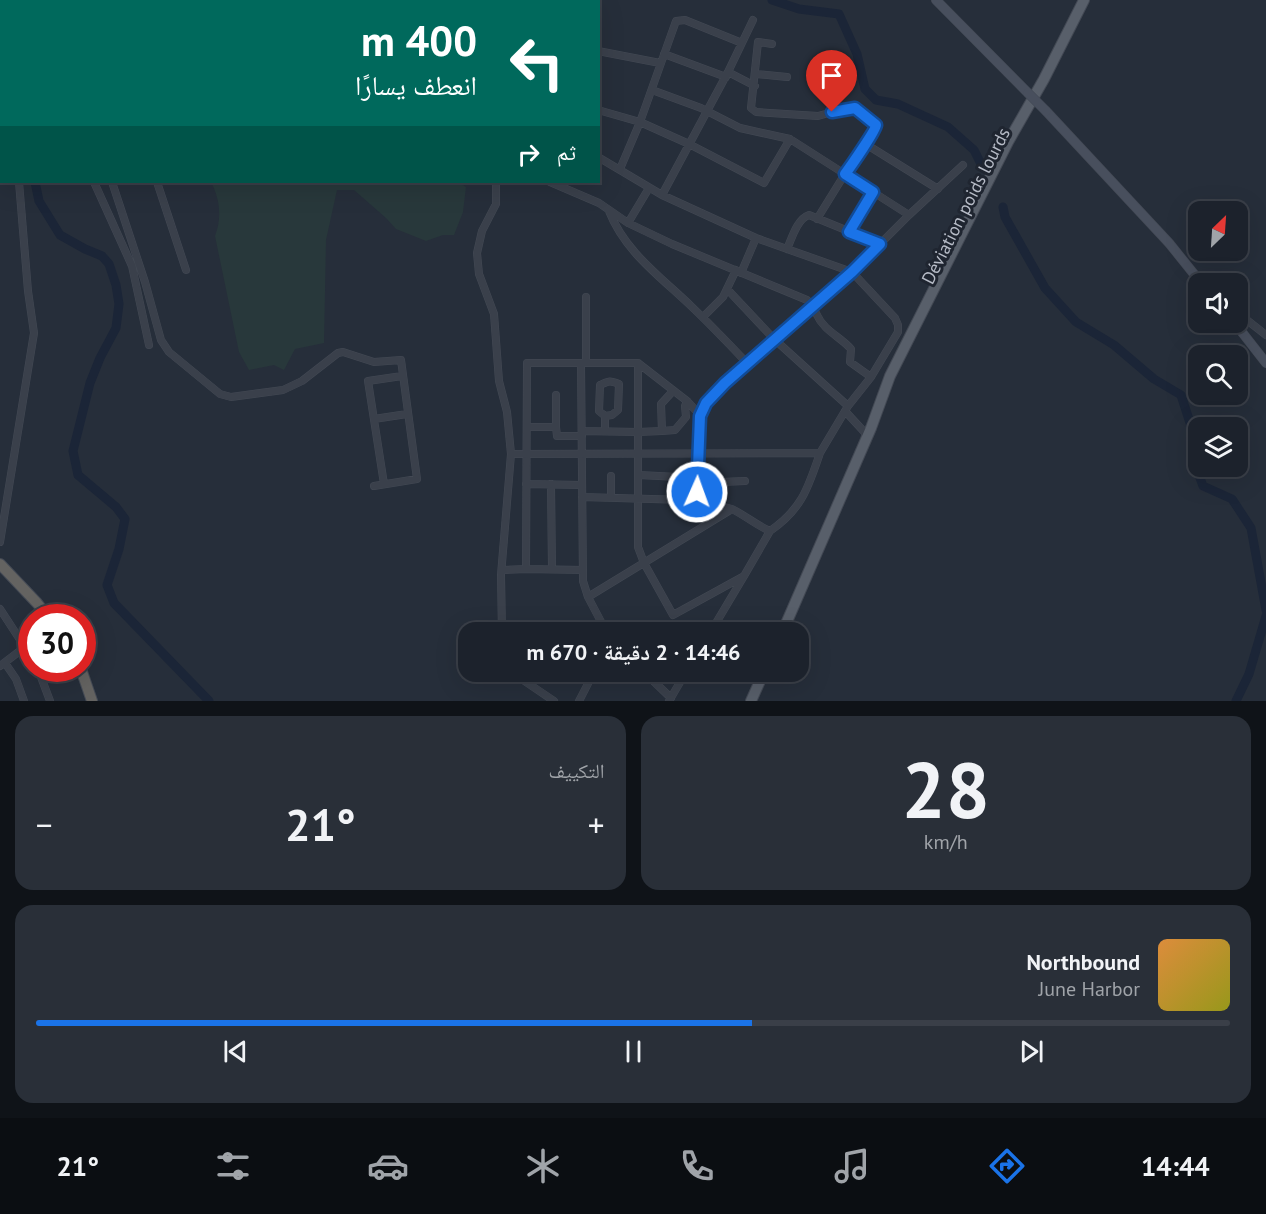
<!DOCTYPE html>
<html lang="ar">
<meta charset="utf-8">
<style>
:root{--surface:#1c222c;--page:#292f38;--text:#f1f3f6;--muted:#a0a4a9;--line:#3a3f48;--accent:#1a73e8}
body{margin:0;font-family:"PT Sans","Noto Naskh Arabic",sans-serif;background:var(--page);color:var(--text);direction:rtl;height:100vh;display:flex;flex-direction:column;font-size:22px;white-space:nowrap}
*{box-sizing:border-box;margin:0}
p{font-size:20px;color:var(--muted)}
.icon{flex:none;width:33px;height:33px;fill:none;stroke:currentColor;stroke-width:2;stroke-linecap:round;stroke-linejoin:round}
.map{position:relative;height:701px;overflow:hidden;direction:ltr}
.sheet{display:flex;flex-direction:column;gap:15px;padding:15px;background:#0f1318;flex:1}
.sheet>*{flex:none}
.hud{position:absolute;left:0px;top:0px;width:600px;height:183px;box-shadow:0 6px 24px #0002,0 0 0 2px var(--line);direction:rtl;background:#00695c;color:#fff;overflow:hidden}
.needle{width:39px;rotate:25deg}
.fabs{position:absolute;left:1188px;top:201px;display:grid;gap:12px}
.fabs a{display:grid;place-items:center;width:60px;height:60px;border-radius:12px;background:var(--surface);box-shadow:0 6px 24px #0002,0 0 0 2px var(--line);font-size:30px}
.speed{position:absolute;left:18px;top:604px;display:flex;gap:12px;font-size:30px;font-weight:700;text-align:center}
.speed>*{display:grid;place-content:center;width:78px;height:78px;border-radius:50%;background:var(--surface);box-shadow:0 6px 24px #0002,0 0 0 2px var(--line);line-height:1}
.speed .limit{border:9px solid #d22;background:#fff;color:#111}
.pin{position:absolute;display:grid;place-items:center;width:51px;height:51px;color:#fff;margin:-62px -26px;border-radius:50% 50% 50% 0;rotate:-45deg;box-shadow:0 0 6px #0007}
.pin .icon{rotate:45deg}
.me{position:absolute;width:66px;margin:-33px;rotate:2deg;stroke-linejoin:round;filter:drop-shadow(0 0 4px #0008)}
.turn{display:flex;align-items:center;gap:21px;height:126px;padding:0 24px;font-size:27px}
.turn .icon{width:78px;height:78px;stroke-width:2.5}
.turn b{display:block;font-size:42px;line-height:51px}
.then{display:flex;align-items:center;height:57px;padding:0 24px;background:#0003;gap:12px;font-size:22px}
.big{font-size:45px;font-weight:800;line-height:1.1}
.sheet .widget{flex:1;display:flex;flex-direction:column;justify-content:center;gap:9px;min-width:0;padding:0 21px;border-radius:18px;background:var(--page)}
.sheet .dial{align-items:center;gap:0}
.dial b{font-size:78px;line-height:1}
.song{display:flex;align-items:center;gap:18px}
.cover{width:72px;height:72px;border-radius:9px;background:linear-gradient(135deg,hsl(30 70% 55%),hsl(60 70% 35%))}
.played{height:6px;border-radius:3px;background:linear-gradient(90deg,var(--accent) 60%,var(--line) 60%)}
.keys{display:flex;justify-content:space-around;direction:ltr}
.heat{display:flex;justify-content:space-between;align-items:center;font-size:33px;direction:ltr}
.sheet .tiles{flex:1;display:grid;gap:15px;grid-template-columns:1fr 1fr}
.widget:last-child{grid-column:span 2}
.trip{position:absolute;left:458px;top:622px;width:351px;height:60px;border-radius:18px;background:var(--surface);box-shadow:0 6px 24px #0002,0 0 0 2px var(--line);font-weight:800;line-height:60px;text-align:center;direction:rtl}
.menu{display:flex;height:96px;justify-content:space-around;align-items:center;background:#0b0e12;color:var(--muted)}
.menu .icon{width:42px;height:42px}
.menu .on{color:var(--accent)}
.menu b{font-size:27px;color:var(--text)}
.map>svg:first-child{display:block}
</style>
<div class="map">
<svg width="1266" height="701" viewBox="0 0 1266 701">
<rect width="100%" height="100%" fill="#262e3a"/>
<!-- green -->
<path fill="#28383b" d="M211 182H424V185L458 182 466 187 463 212 454 235H443L426 241 396 229 386 218 354 190H337L326 240 324 343 295 349 284 370 274 365 249 370 239 352 215 236C222 218 220 199 211 182Z"/>
<g fill="none" stroke-linecap="round" stroke-linejoin="round">
<!-- river -->
<path stroke="#1b2537" stroke-width="9" d="M93 0 95 2
M772 0 799 9 839 14 857 54 865 89 876 100 898 104 948 127 974 150 981 164
M35 182 39 201 60 235 85 249 102 256 109 264 116 285 119 304 116 328 100 358 90 383 73 451 78 475 116 507 125 519 119 549 107 585 114 603 209 701
M1003 207 1005 217 1045 288 1076 322 1114 345 1154 379 1181 395 1192 429 1196 467 1203 486 1232 499 1251 528 1266 610
M1236 701 1249 674 1266 616"/>
<defs>
<path id="minor" d="M316 0 319 2
M435 0 436 2
M511 0 523 2
M138 2V0
M251 2 255 0
M533 2V0
M594 2V0
M772 44 758 42 751 108 756 112 818 116 847 108H855L876 125V129L864 143 817 219
M598 51 660 63
M664 54 726 77
M0 67 2 68
M728 72 755 86
M756 74 787 77
M652 90 701 108 740 128 790 139 909 215
M598 110 640 122 689 144 764 183 790 139
M864 143 938 189
M620 169 640 122 676 21 685 20 742 43
M94 182 132 266 149 345
M112 182 145 282 161 340 169 352 220 394 231 397 283 390 302 381 338 353 343 352 374 362 401 360 417 479 374 486
M157 182 186 270
M496 182V204L482 231 477 253 479 274 494 314 499 381 507 412 511 454 501 575 502 633
M550 182 599 203 628 223 672 244 807 300C814 305 813 308 817 315 824 331 841 337 851 349L850 362 871 377
M662 195 728 72 753 20
M609 211C625 252 661 277 692 307 711 325 729 344 747 363
M628 223 649 188
M849 232 873 192
M787 249C792 238 797 219 809 215L880 244
M741 273 756 238
M727 289 774 339 848 406
M586 297V363
M1238 313 1266 335
M703 317 723 297 736 270
M581 363 583 581 588 597 732 509C746 516 756 525 770 531 802 509 808 488 820 453
M673 391 661 404 662 431 675 430 686 417 685 406 687 401
M845 411 868 436
M700 415 706 403 725 383 852 272 909 215 963 165
M605 416 612 415 618 410 619 384C609 380 609 381 600 385L599 411 605 416V430
M374 419 407 414
M527 427H556V395
M556 427 557 436H582
M582 431 638 432V363L687 401 700 415 698 483
M662 431 638 432V547L644 563 673 615 744 576 770 531
M511 454 820 453 848 406 871 377 898 332V325L895 318 852 272 756 238 662 195 598 157
M639 475 698 478
M611 476V498
M384 484 368 381 402 376
M526 484 582 485
M551 484 552 569
M582 497 686 500 697 492
M697 500 732 509
M701 500 697 492 698 483 745 481
M0 542 34 333 28 291 19 182
M502 570 526 569
M583 570 526 569 527 363H638
M588 597 607 633
M0 609 32 658
M710 633 744 576
M5 663 16 679 24 701
M0 666 25 647
M38 669 50 701
M516 672 523 680 554 701
M644 672 671 698
M579 701 594 672
M669 701 686 672"/>
<path id="secondary" d="M936 0 1028 93
M1046 111 1169 243 1202 284
M1234 322 1266 363"/>
<path id="primary" d="M782 633 871 428 890 376 1008 142 1044 79 1084 0
M751 701 764 672"/>
<path id="trunk" d="M0 564 37 603 49 618
M81 669 92 701"/>
</defs>
<!-- minor casing -->
<use href="#minor" stroke="#434954" stroke-width="8"/>
<!-- secondary casing -->
<use href="#secondary" stroke="#434954" stroke-width="10"/>
<!-- primary casing -->
<use href="#primary" stroke="#434954" stroke-width="12"/>
<!-- trunk casing -->
<use href="#trunk" stroke="#454b56" stroke-width="12"/>
<!-- minor -->
<use href="#minor" stroke="#3a404b" stroke-width="7"/>
<!-- secondary -->
<use href="#secondary" stroke="#484f5d" stroke-width="9"/>
<!-- primary -->
<use href="#primary" stroke="#585f6a" stroke-width="10"/>
<!-- trunk -->
<use href="#trunk" stroke="#646361" stroke-width="10"/>
<defs>
<path id="secondary-bridge" d="M1028 93 1046 111"/>
</defs>
<!-- secondary-bridge casing -->
<use href="#secondary-bridge" stroke="#434954" stroke-width="10" stroke-linecap="butt"/>
<!-- secondary-bridge -->
<use href="#secondary-bridge" stroke="#484f5d" stroke-width="9"/>
</g>
<g fill="none" stroke-linecap="round" stroke-linejoin="round">
<defs>
<path id="route" d="M697 492 700 416 706 403 725 383 852 272 880 244 849 232 873 192 845 174C851 166 876 130 876 125L855 108 832 112"/>
</defs>
<!-- route casing -->
<use href="#route" stroke="#114b97" stroke-width="15"/>
<!-- route -->
<use href="#route" stroke="#1a73e8" stroke-width="10"/>
</g>
<g text-anchor="middle" stroke-width="6" stroke-linejoin="round" paint-order="stroke">
<!-- street labels -->
<g font-size="18" fill="#b6bbc6" stroke="#1f2530">
<text transform="translate(966 206) rotate(-63)" y="6">Déviation poids lourds</text>
</g>
</g>
</svg>
<div class="fabs">
<a><svg class="needle" viewBox="-14 -14 28 28"><path d="M0-13l5 13h-10z" fill="#e53935"/><path d="M0 13l5-13h-10z" fill="#a0a4a9"/></svg></a>
<a><svg class="icon" aria-label="sound" viewBox="0 0 24 24"><path d="M4 9h4l5-4v14l-5-4H4zM17 9q2 3 0 6"/></svg></a>
<a><svg class="icon" aria-label="search" viewBox="0 0 24 24"><circle cx="10" cy="10" r="6"/><path d="M15 15l6 6"/></svg></a>
<a><svg class="icon" aria-label="layers" viewBox="0 0 24 24"><path d="M12 4l9 5-9 5-9-5zM3 14l9 5 9-5"/></svg></a>
</div>
<div class="speed"><div class="limit">30</div></div>
<div class="pin" style="left:832px;top:112px;background:#d93025"><svg class="icon" aria-label="arrive" viewBox="0 0 24 24"><path d="M6 21V4h12l-3 4 3 4H6"/></svg></div>
<svg class="me" style="left:697px;top:492px" viewBox="-20 -20 40 40"><circle r="17" fill="#1a73e8" stroke="#fff" stroke-width="3"/><path d="M0-11L8 9 0 5-8 9z" fill="#fff"/></svg>
<div class="trip">14:46 · 2 دقيقة · 670 m</div>
<div class="hud">
<div class="turn"><svg class="icon" aria-label="left" viewBox="0 0 24 24"><path d="M17 20v-9H6M10 6l-5 5 5 5"/></svg><div><b>400 m</b>انعطف يسارًا</div></div>
<div class="then">ثم<svg class="icon" aria-label="right" viewBox="0 0 24 24"><path d="M7 20v-9h11M14 6l5 5-5 5"/></svg></div>
</div>
</div>
<section class="sheet">
<div class="tiles">
<div class="widget dial"><b>28</b><p>km/h</p></div>
<div class="widget"><p>التكييف</p>
<div class="heat"><a>−</a><b class="big">21°</b><a>+</a></div>
</div>
<div class="widget">
<div class="song"><i class="cover"></i><div><b>Northbound</b><p>June Harbor</p></div></div>
<div class="played"></div>
<div class="keys"><svg class="icon" aria-label="previous" viewBox="0 0 24 24"><path d="M18 5L8 12l10 7zM5 5v14"/></svg><svg class="icon" aria-label="pause" viewBox="0 0 24 24"><path d="M8 5v14M16 5v14"/></svg><svg class="icon" aria-label="next" viewBox="0 0 24 24"><path d="M6 5l10 7-10 7zM19 5v14"/></svg></div>
</div>
</div>
</section>
<nav class="menu">
<b>14:44</b>
<svg class="icon on" aria-label="directions" viewBox="0 0 24 24"><path d="M12 3l9 9-9 9-9-9zM9 14v-3h6M13 9l2 2-2 2"/></svg>
<svg class="icon" aria-label="music" viewBox="0 0 24 24"><path d="M9 18V5l10-2v13"/><circle cx="6" cy="18" r="3"/><circle cx="16" cy="16" r="3"/></svg>
<svg class="icon" aria-label="phone" viewBox="0 0 24 24"><path d="M5 4h4l2 5-3 2q2 4 5 5l2-3 5 2v4C11 20 4 13 5 4z"/></svg>
<svg class="icon" aria-label="climate" viewBox="0 0 24 24"><path d="M12 3v18M4 7l16 10M4 17L20 7"/></svg>
<svg class="icon" aria-label="car" viewBox="0 0 24 24"><path d="M5 17H2v-5l4-1 3-4h7l3 4 3 1v5h-3M9 17h6M6 11h13"/><circle cx="7" cy="17" r="2"/><circle cx="17" cy="17" r="2"/></svg>
<svg class="icon" aria-label="filters" viewBox="0 0 24 24"><path d="M4 7h16M4 17h16"/><circle cx="9" cy="7" r="2"/><circle cx="15" cy="17" r="2"/></svg>
<b>21°</b>
</nav>
